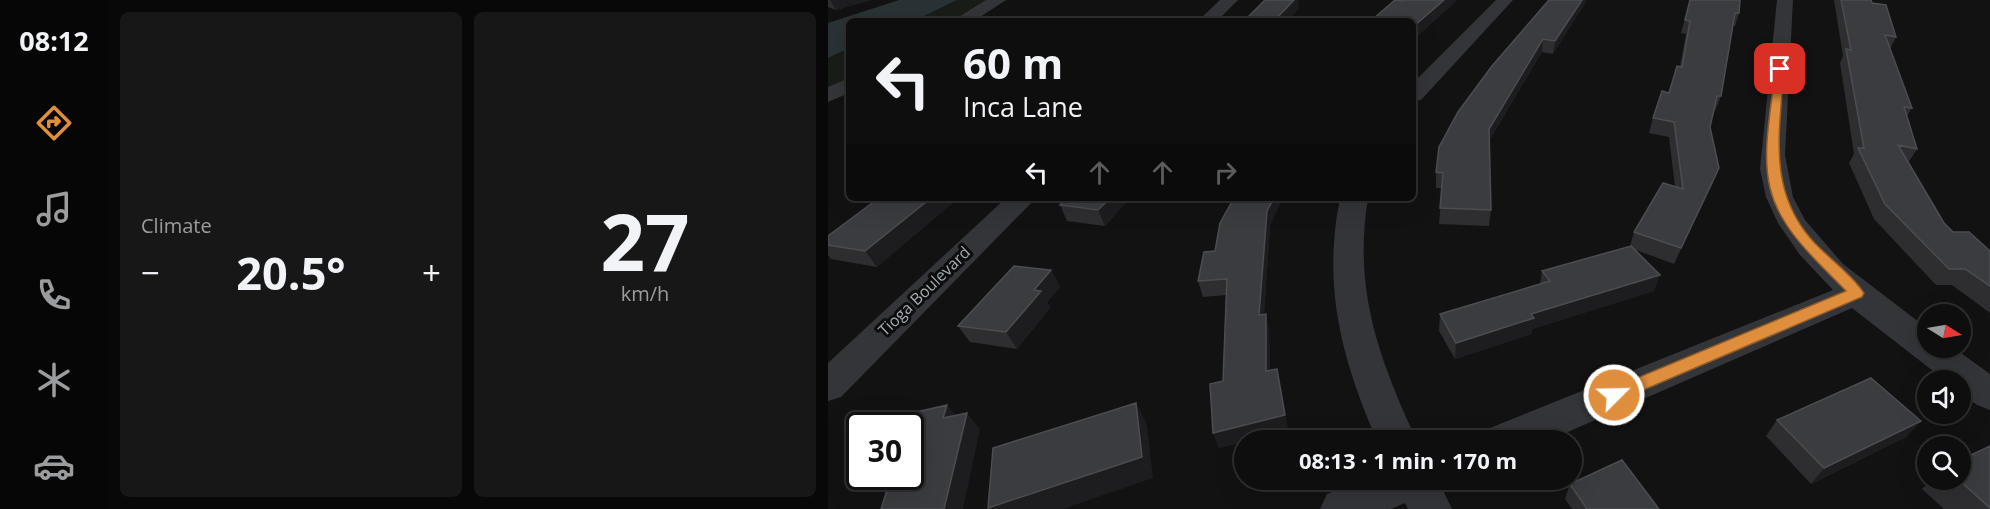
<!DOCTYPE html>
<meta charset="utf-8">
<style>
:root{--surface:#0e0e0e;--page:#171717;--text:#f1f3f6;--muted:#9b9c9e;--line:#2e2e2e;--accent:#df8e3d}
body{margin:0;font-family:"Open Sans",sans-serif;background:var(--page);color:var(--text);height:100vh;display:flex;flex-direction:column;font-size:22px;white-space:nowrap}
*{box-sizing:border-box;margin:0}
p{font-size:20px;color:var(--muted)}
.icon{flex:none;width:33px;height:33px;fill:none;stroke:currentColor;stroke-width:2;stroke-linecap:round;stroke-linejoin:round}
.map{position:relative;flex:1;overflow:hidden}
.side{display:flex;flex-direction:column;gap:12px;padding:12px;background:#080808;width:720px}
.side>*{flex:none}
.top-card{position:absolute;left:18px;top:18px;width:570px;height:183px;border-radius:9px;box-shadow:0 6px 24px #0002,0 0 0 2px var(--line);background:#0e0e0e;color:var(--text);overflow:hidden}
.needle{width:39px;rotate:101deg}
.controls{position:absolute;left:1089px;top:304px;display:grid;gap:12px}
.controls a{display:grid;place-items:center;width:54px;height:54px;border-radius:50%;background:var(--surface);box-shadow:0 6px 24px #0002,0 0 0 2px var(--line);font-size:30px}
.speed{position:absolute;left:18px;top:412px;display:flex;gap:12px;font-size:30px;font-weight:700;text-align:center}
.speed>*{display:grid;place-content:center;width:78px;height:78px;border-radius:50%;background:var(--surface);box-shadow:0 6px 24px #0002,0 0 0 2px var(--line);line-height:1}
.speed .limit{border:3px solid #111;border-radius:9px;background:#fff;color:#111}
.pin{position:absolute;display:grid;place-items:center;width:51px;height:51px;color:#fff;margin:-26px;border-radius:12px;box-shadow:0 3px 9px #0006}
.me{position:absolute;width:66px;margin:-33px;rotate:67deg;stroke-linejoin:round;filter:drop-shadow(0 0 4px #0008)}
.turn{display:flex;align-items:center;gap:21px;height:126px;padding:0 18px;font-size:27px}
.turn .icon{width:78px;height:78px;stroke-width:2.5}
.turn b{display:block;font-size:42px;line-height:51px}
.lanes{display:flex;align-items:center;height:57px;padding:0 18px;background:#0003;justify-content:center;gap:30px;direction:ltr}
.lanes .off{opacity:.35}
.big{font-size:45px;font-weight:700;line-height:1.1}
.side .card{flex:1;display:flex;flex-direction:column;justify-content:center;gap:9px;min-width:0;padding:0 21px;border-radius:9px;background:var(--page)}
.side .dial{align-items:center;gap:0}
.dial b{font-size:78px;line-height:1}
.heat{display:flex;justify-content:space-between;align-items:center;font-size:33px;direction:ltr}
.side .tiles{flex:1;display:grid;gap:12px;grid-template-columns:repeat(2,1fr)}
.trip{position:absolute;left:406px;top:430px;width:348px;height:60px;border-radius:30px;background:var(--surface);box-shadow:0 6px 24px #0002,0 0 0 2px var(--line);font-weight:700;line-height:60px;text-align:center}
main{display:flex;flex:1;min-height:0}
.menu{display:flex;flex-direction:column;width:108px;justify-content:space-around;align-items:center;background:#060606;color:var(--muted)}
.menu .icon{width:42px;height:42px}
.menu .on{color:var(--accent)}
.menu b{font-size:27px;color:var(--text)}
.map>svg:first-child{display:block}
</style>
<main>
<nav class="menu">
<b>08:12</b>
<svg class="icon on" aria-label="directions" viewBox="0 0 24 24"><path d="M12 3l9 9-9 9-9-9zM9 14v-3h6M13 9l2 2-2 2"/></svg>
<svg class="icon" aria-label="music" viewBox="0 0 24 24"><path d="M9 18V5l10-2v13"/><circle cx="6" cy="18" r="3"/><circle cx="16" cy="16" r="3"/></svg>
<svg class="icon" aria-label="phone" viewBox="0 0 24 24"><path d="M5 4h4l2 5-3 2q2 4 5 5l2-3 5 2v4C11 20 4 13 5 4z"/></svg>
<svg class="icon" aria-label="climate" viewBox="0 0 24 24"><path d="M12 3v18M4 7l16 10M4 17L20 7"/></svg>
<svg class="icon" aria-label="car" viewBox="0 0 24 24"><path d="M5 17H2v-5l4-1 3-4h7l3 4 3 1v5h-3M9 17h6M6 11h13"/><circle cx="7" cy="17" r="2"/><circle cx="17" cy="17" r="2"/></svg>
</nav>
<section class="side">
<div class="tiles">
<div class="card"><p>Climate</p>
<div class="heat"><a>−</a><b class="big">20.5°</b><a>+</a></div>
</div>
<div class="card dial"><b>27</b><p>km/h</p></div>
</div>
</section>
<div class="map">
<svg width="1162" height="509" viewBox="0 0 1162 509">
<rect width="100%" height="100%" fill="#121213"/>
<!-- green -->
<path fill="#181d18" d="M129 0H161L123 21H86Z
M21 48V77L0 89V58Z"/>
<!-- water -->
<path fill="#293235" d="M71 0H129L86 21H21V48L0 58V23Z"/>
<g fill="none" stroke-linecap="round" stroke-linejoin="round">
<!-- minor -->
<path fill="#333538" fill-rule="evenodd" d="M158 0H178L146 21H124Z
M392 0H410L389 21H370Z
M668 0H685L593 100 585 101V83Z
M949 0H965L957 155 965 197 977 220 1015 264 1100 329V348H1126L1162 374V410L1149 405 1132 392V381H1118L1024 308 719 441H656L662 428 1005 290 972 255 950 223 938 197 932 169Z
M21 78V93L0 102V87Z
M178 198H208L13 397 0 401V363Z
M512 198H540C525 290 551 359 589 441H549C514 359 494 288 512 198Z
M534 480H610L624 509H580L577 503 563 509H492L499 494Z"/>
</g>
<!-- wall -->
<path fill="#2e2e31" d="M0 0H43L8 10 0 7Z
M575 0H629L586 39H585V21H545V19Z
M759 0 725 54 714 52 661 141 663 210 661 226 611 224 614 188H608V172L630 112Z
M862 0 911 13 907 26H905L893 96 887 111 886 110 882 127 885 183 846 264 808 250 826 291 704 329 703 334 627 359 611 331 612 314 712 284 714 271 802 246 806 232 847 187 841 137 821 133 825 118 841 93 852 66 858 34 853 33Z
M1006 0H1043L1044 3 1068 37 1062 49 1084 108 1079 116 1089 149 1080 163 1116 223 1125 232 1162 251V313L1124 285H1108L1046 219 1021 163 1026 154 1012 63 1015 56Z
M51 198 49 267 3 259 0 255V236Z
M239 198H302L277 226 239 221 232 205Z
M442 226 436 314 441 330 442 370 452 384 460 430 391 448 395 381 398 295 375 297 370 281 387 251Z
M223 270 232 287 219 302 222 308 189 349 142 342 130 326Z
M949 420 1093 421 1078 437 983 484 938 436Z
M1162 446V509H1116L1094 489 1104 480H1132Z
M742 484 831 509H744L737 499Z"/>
<!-- shaded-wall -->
<path fill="#1d1d1f" d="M2 0H43L8 10Z
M466 0H470L471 8 460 21H446Z
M616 0H629L586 39V26Z
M754 0H759L725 54 727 41Z
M715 39 714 52 659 144 661 129Z
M891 168 885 183 846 264 853 248Z
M103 198H131L49 267 37 251Z
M282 198H302L277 226 270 210Z
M446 198H455L442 226 435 330 431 315 439 211Z
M223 270 232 287 219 302 222 308 189 349 178 332 206 290Z
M832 275 826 291 704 329 703 334 627 359 628 343 703 314Z
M438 314 441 330 442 386 438 371Z
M449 369 460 430 391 448 385 433Z
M308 403 319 425 325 478 235 509H161L160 508Z
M119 405 132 421 115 418Z
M139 413 152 429 135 509H116Z
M1093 421 1078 437 983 484 996 468Z"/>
<!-- building -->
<path fill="#3b3c3f" stroke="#4b4d51" stroke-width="1.5" d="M437 0H466L446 21H416Z
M567 0 574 1 575 0H616L586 26H585V21H553L554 20 545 19Z
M721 0H754L727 41 715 39 661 129 663 210 612 208 615 173 608 172 611 147 630 112 664 66Z
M862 0H912L911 13H907L893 96H889L882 127 891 168 853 248 806 232 835 183 855 189 846 122 825 118 834 91 841 93 849 66 854 67 862 21 857 20Z
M1013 0H1043L1044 3 1058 5 1068 37 1057 35 1084 108 1076 107 1089 149 1070 145 1116 223 1125 232H1141L1162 251V286L1137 269H1121L1057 204 1030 148H1036L1018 49 1023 50Z
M51 198H103L37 251 0 245V236Z
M239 198H282L270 210 232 205Z
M406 198H446L439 211 431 315 438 314V371L449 369 457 415 385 433 382 384 395 381 399 279 370 281 376 252 387 251 392 223Z
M803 246 832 275 703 314 706 318 628 343 612 314 722 281 714 271Z
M186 266 223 270 206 290 213 291 178 332 130 326Z
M1043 378 1093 421 996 468 949 420Z
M308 403 314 457 160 508 165 448Z
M119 405 115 418 139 413 116 509H53L63 477H82V426H80L84 413Z
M1162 446V508L1131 480H1132V460Z
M794 460 831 509H759L742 484Z"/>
<!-- route -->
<path fill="#df8e3d" stroke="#915c28" stroke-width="1.5" d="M952 66 956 69C952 131 939 189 984 240 1000 258 1023 273 1036 293L1034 297 792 400H780L778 395 780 390 1018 291C990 262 952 230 942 188 933 151 944 107 947 69Z"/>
<g text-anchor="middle" stroke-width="6" stroke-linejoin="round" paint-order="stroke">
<!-- street labels -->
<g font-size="16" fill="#a4abb2" stroke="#0d0d0e">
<text transform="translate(96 291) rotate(-44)" y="6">Tioga Boulevard</text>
</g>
</g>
</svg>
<div class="controls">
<a><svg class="needle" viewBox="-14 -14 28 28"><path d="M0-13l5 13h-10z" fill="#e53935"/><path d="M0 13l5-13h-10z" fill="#9b9c9e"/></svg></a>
<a><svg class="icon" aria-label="sound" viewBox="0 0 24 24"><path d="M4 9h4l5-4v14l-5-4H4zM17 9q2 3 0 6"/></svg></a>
<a><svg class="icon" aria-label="search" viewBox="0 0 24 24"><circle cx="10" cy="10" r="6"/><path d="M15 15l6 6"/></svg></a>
</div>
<div class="speed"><div class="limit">30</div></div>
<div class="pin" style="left:952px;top:69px;background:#d93025"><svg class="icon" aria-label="arrive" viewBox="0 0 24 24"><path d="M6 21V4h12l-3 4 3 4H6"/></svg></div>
<svg class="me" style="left:786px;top:395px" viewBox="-20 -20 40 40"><circle r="17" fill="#df8e3d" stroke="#fff" stroke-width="3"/><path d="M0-11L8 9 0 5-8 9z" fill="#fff"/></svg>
<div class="trip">08:13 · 1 min · 170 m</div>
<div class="top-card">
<div class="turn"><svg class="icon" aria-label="left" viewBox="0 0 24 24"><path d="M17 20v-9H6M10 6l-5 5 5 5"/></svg><div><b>60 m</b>Inca Lane</div></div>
<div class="lanes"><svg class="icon" aria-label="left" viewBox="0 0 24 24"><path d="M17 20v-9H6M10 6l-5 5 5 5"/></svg><svg class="icon off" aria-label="ahead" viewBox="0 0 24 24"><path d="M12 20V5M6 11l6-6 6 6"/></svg><svg class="icon off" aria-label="ahead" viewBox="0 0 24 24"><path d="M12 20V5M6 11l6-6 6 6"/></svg><svg class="icon off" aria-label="right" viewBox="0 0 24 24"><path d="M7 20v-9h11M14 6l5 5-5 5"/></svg></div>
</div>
</div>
</main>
